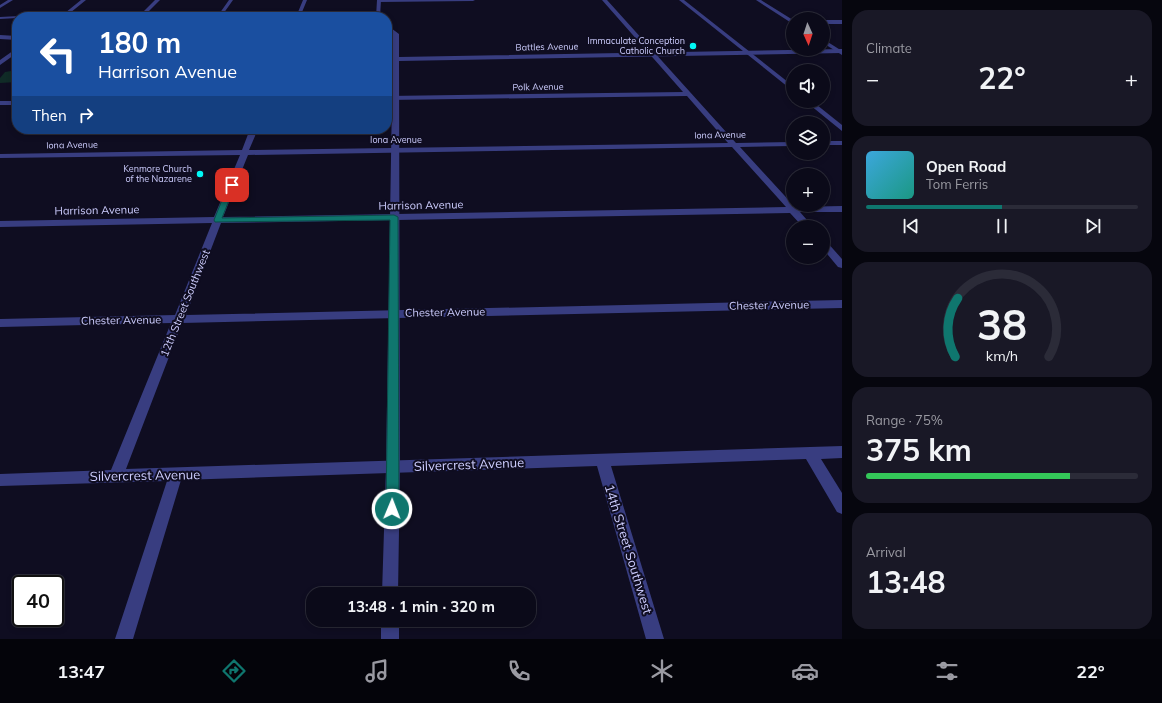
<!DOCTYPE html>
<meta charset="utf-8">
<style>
:root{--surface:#0b0a19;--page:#191826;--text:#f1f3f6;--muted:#9a9aa2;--line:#2b2b38;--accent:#0f766e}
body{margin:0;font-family:Mulish,sans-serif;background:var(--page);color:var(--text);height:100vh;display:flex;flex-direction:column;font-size:15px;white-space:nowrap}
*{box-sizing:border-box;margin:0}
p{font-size:13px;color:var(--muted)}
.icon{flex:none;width:22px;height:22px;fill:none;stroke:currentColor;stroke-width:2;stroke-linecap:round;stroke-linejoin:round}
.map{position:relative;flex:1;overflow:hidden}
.side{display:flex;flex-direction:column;gap:10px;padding:10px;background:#06060e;width:320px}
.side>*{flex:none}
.banner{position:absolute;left:12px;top:12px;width:380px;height:122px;border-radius:16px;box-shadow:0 2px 6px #0003,0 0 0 1px var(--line);background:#1a4fa0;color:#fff;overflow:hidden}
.needle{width:26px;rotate:177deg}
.tools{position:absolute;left:786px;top:12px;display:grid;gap:8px}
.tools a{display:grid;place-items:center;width:44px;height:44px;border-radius:50%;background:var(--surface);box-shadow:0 2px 6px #0003,0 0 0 1px var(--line);font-size:20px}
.speed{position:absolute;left:12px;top:575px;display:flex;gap:8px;font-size:20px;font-weight:700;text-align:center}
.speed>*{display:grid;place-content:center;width:52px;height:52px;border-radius:50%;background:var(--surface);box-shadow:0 2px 6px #0003,0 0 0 1px var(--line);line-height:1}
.speed .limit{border:2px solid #111;border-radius:6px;background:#fff;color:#111}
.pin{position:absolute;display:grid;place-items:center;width:34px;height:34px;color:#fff;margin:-17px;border-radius:8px;box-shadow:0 2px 6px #0006}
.me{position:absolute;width:44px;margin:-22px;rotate:1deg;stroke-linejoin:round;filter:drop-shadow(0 0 3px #0008)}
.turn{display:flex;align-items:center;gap:14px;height:84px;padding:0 20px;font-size:18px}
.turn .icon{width:52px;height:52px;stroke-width:2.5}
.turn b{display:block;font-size:28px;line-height:34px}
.then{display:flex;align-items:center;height:38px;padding:0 20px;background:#0003;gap:8px;font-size:15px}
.big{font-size:30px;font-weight:700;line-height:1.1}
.side .tile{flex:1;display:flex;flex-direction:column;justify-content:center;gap:6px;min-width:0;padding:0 14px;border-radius:16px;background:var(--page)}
.side .dial{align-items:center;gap:0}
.dial svg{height:104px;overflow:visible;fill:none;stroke:var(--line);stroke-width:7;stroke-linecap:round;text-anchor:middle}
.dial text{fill:var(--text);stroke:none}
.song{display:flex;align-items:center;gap:12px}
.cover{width:48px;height:48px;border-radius:6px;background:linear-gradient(135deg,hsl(200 70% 55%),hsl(170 70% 35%))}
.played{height:4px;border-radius:2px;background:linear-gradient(90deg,var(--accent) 50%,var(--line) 50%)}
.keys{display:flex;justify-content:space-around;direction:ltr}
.heat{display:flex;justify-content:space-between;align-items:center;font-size:22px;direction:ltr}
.charge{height:6px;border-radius:3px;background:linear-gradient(90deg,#34c759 75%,var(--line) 0)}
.trip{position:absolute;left:306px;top:587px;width:230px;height:40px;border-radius:16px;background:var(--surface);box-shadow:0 2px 6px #0003,0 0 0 1px var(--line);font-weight:700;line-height:40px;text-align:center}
.menu{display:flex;height:64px;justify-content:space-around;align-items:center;background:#04040a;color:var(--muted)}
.menu .icon{width:28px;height:28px}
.menu .active{color:var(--accent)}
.menu b{font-size:18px;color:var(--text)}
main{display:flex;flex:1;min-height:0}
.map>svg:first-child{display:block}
</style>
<main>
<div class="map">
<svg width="842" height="639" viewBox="0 0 842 639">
<rect width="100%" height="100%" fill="#0f0d21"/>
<!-- green -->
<path fill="#102b27" d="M17 70V82L0 83V78L5 72Z"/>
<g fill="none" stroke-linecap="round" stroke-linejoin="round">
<!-- minor -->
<path fill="#383d80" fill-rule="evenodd" d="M8 0H13L0 8V5Z
M81 0H86L65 17H60Z
M155 0H160L143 17H138Z
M229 0H233L221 17H217Z
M303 0H307L300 17H296Z
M377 0H475L473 1 379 2Z
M602 0H607L736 143 793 142V146L740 147 795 207 842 206V212H800L813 227H803L790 213 221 223 186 315 842 300V308L182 323 126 469 842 446V458L821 459 842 493V514L837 512 806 459 611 466 664 639H646L597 466 181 480 133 639H115L167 481 0 486V474L111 470 171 323 0 327V319L175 315 212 223 0 227V221L214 217 240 155 0 158V154L242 150 250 129H258L249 150 728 143 687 96 387 100V96L683 92ZM732 147 786 207 223 217 248 155Z
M679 0H684L793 86V91Z
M756 0H761L793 20V24Z
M19 16 17 18 0 19V17Z
M823 20H842V24H823Z
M0 35 17 36V40L0 39Z
M823 39 842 51V55L823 43Z
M17 48V53L0 65V60Z
M0 101H17V105H0Z
M805 101H812L842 125V131Z
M823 141H842V145H823Z
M823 240 826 241 842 259V268L838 267 823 249Z"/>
<!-- tertiary -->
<path fill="#383d80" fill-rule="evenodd" d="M377 0H381L380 17H376Z
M387 25 399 34V57L842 49V53L399 61 400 467 398 594H382L386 467 393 35 387 30Z
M381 620H399V639H381Z"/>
</g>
<!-- route -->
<path fill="#0f766e" stroke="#0a4d48" d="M232 183 235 185 222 218 394 215 398 217 399 509 397 513 392 515 388 513 386 509 390 220 215 222 214 220 228 185Z"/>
<!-- markers -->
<g fill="#01f8f6" stroke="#0f0d21" stroke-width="1.5">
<circle cx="693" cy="46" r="4"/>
<circle cx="200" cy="174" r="4"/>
</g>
<g text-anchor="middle" stroke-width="4" stroke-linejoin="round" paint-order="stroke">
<!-- far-poi labels -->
<g font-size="9" fill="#ceceff" stroke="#0f0d21" text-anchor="end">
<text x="685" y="44">Immaculate Conception<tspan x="685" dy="10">Catholic Church</tspan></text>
<text x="192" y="172">Kenmore Church<tspan x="192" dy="10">of the Nazarene</tspan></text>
</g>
<!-- far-street labels -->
<g font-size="9" fill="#ceceff" stroke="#0f0d21">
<text transform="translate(547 47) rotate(-1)" y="3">Battles Avenue</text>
<text transform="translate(538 87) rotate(-1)" y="3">Polk Avenue</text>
<text transform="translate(720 135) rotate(-1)" y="3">Iona Avenue</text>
<text x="396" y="143">Iona Avenue</text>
<text transform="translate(72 145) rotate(-1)" y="3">Iona Avenue</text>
</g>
<!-- street labels -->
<g font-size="11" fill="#ceceff" stroke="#0f0d21">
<text transform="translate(421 205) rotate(-1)" y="4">Harrison Avenue</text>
<text transform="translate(97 210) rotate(-1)" y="4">Harrison Avenue</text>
<text transform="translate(185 303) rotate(-68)" y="4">12th Street Southwest</text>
<text transform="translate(769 305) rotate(-1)" y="4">Chester Avenue</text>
<text transform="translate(445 312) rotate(-1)" y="4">Chester Avenue</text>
<text transform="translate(121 320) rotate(-1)" y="4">Chester Avenue</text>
</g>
<!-- near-street labels -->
<g font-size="13" fill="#ceceff" stroke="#0f0d21">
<text transform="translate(469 464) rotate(-2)" y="5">Silvercrest Avenue</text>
<text transform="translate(145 475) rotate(-1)" y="5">Silvercrest Avenue</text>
<text transform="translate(629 549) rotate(73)" y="5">14th Street Southwest</text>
</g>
</g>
</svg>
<div class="tools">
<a><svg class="needle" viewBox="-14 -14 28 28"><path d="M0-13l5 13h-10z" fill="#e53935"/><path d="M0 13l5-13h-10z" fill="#9a9aa2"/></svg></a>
<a><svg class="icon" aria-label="sound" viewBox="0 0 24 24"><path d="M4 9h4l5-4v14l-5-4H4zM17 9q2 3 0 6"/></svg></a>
<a><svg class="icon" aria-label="layers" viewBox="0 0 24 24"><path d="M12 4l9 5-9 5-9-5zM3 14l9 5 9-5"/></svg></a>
<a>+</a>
<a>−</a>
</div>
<div class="speed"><div class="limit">40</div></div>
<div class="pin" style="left:232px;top:185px;background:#d93025"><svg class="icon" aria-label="arrive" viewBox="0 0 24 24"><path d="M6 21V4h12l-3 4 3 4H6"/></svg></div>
<svg class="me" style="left:392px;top:509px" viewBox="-20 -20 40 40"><circle r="17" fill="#0f766e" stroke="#fff" stroke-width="3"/><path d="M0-11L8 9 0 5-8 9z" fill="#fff"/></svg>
<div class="trip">13:48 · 1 min · 320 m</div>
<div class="banner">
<div class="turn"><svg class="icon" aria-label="left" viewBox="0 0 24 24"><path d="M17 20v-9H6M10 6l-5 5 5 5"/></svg><div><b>180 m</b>Harrison Avenue</div></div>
<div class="then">Then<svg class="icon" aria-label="right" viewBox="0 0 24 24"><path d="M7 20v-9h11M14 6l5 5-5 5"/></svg></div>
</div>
</div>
<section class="side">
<div class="tile"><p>Climate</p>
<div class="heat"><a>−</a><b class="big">22°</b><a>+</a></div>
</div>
<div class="tile">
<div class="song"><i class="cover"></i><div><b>Open Road</b><p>Tom Ferris</p></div></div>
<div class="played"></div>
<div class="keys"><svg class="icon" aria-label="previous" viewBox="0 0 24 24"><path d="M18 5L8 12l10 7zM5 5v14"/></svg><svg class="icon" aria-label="pause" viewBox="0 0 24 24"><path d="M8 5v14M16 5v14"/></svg><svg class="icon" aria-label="next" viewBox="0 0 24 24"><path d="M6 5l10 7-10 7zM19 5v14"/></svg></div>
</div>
<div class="tile dial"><svg viewBox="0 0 100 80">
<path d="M14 69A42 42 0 1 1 86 69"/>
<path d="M14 69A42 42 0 0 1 16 24" stroke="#0f766e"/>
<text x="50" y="56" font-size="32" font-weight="700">38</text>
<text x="50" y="72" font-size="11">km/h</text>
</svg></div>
<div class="tile"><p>Range · 75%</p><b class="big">375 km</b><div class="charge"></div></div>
<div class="tile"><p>Arrival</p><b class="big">13:48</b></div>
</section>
</main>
<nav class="menu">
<b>13:47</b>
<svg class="icon active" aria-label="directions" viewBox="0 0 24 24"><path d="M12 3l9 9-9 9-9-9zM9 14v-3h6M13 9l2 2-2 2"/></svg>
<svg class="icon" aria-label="music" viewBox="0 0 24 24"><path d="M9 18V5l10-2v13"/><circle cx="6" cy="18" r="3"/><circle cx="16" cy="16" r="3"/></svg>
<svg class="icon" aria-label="phone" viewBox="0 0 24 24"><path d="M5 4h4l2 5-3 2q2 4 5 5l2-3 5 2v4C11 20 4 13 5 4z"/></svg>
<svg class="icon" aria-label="climate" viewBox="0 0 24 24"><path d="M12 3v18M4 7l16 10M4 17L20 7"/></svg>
<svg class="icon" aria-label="car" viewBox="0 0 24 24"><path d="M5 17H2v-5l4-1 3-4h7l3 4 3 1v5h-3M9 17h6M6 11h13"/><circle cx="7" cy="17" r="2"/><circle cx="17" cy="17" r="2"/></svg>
<svg class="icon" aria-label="filters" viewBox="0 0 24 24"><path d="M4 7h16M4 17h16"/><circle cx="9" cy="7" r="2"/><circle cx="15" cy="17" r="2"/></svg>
<b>22°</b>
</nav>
